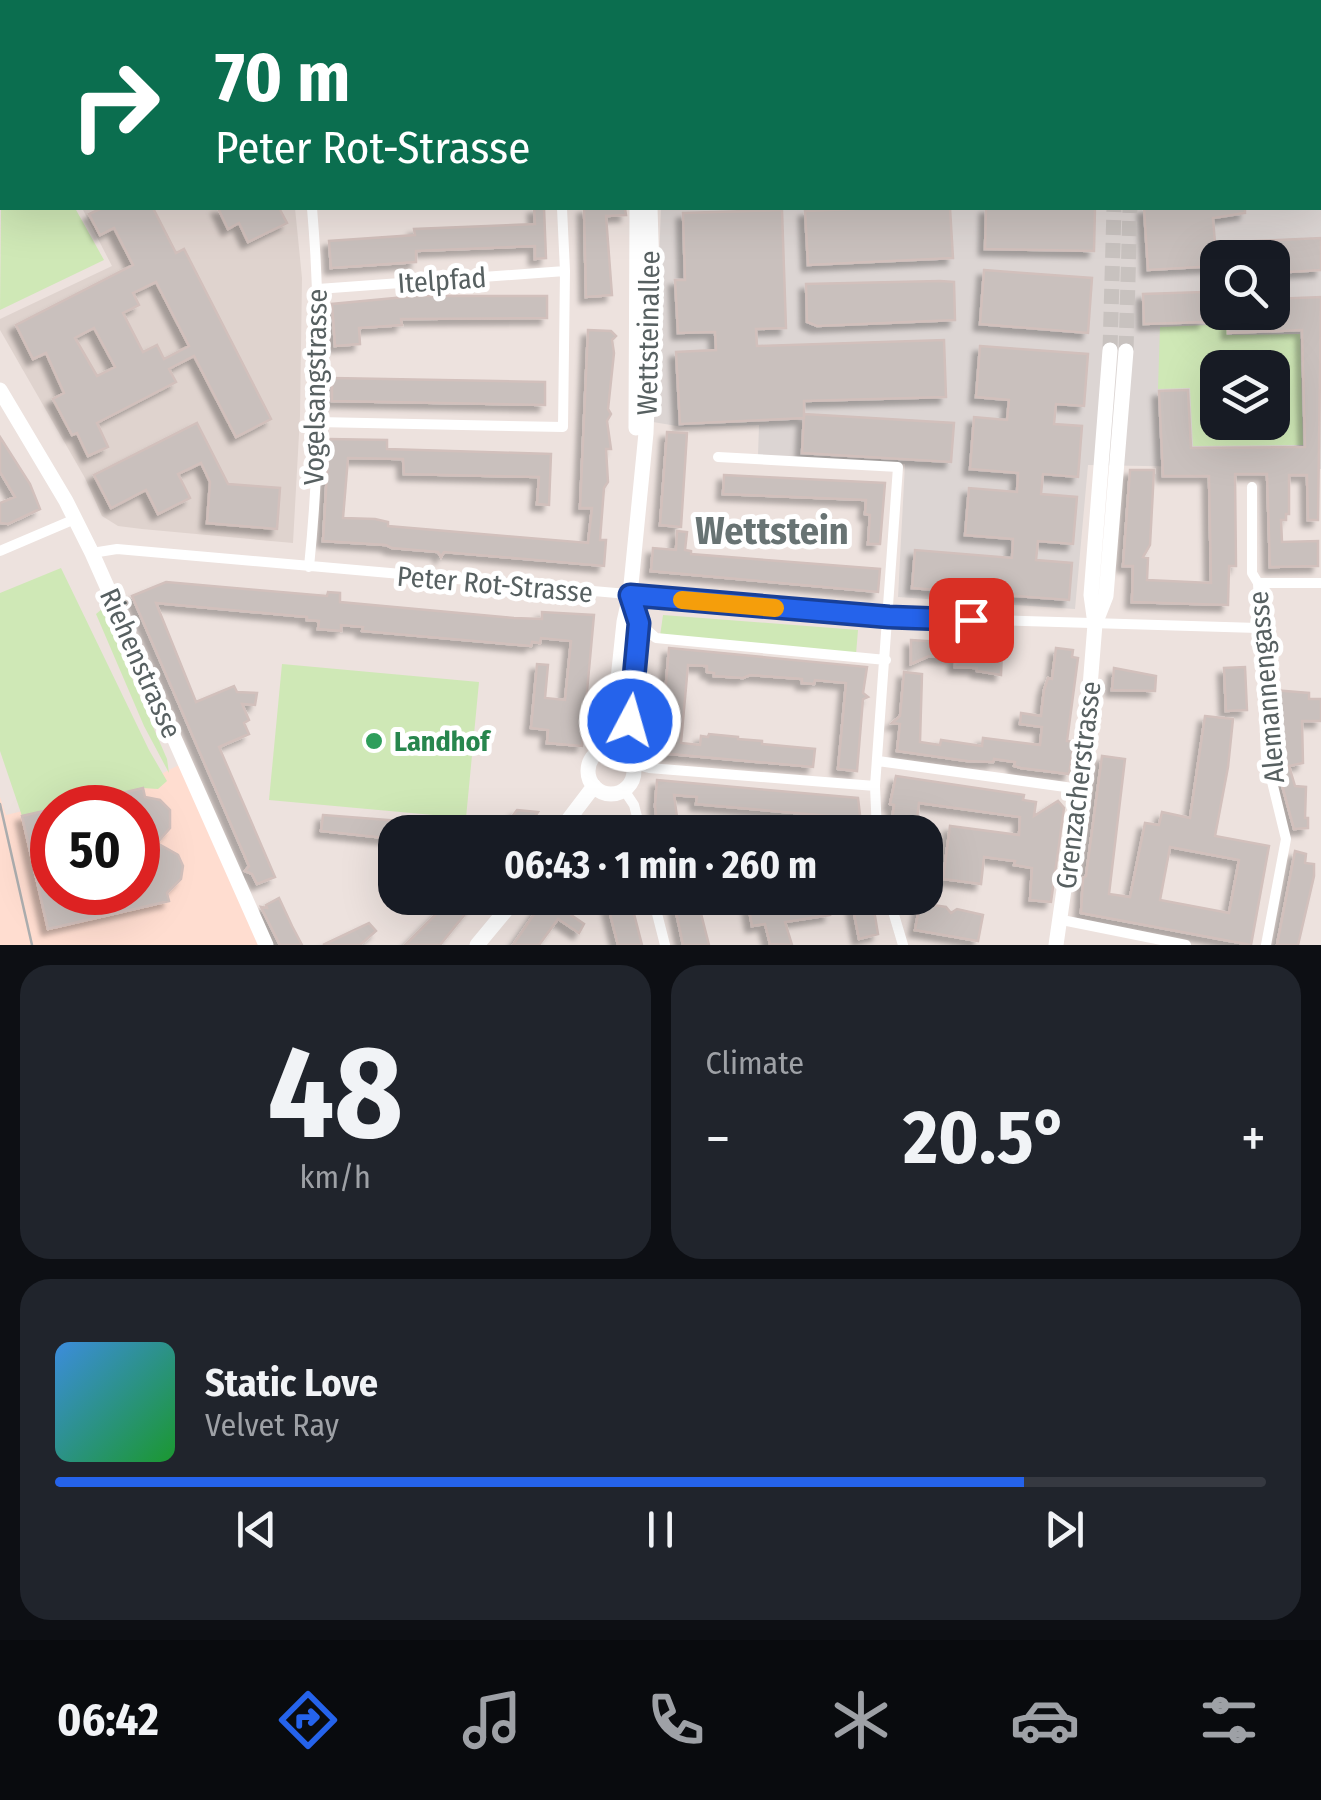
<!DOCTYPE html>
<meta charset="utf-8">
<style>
:root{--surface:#171b24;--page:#20242c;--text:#f1f3f6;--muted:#9ea1a6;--line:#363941;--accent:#2563eb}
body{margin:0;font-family:"Fira Sans Condensed",sans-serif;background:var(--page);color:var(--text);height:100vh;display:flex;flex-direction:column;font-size:38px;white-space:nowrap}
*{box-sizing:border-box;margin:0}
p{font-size:32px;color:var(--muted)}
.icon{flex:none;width:55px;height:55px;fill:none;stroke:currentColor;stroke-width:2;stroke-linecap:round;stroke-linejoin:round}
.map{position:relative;height:945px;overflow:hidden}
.panel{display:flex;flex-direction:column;gap:20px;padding:20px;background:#0d0f14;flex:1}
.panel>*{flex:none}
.guide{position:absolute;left:0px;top:0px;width:1322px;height:210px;box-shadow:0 10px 40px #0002;background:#0b6e4f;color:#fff;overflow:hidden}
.tools{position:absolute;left:1200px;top:240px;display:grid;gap:20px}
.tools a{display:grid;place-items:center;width:90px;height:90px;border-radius:20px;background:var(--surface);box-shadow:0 10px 40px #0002;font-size:50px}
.speed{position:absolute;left:30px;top:785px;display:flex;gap:20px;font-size:50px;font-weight:700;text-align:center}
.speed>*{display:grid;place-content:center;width:130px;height:130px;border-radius:50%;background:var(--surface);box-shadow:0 10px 40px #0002;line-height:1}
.speed .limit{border:15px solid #d22;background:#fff;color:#111}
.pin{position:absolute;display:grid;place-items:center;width:85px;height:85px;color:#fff;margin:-42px;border-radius:20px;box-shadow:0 5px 15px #0006}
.me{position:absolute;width:110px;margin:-55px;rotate:6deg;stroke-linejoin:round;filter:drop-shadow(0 0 8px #0008)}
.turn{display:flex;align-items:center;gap:35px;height:210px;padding:0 50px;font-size:45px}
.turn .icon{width:130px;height:130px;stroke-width:2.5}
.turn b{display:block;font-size:70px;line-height:85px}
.big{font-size:75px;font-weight:700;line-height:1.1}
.panel .widget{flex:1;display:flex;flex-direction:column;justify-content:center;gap:15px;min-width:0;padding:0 35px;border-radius:30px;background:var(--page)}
.panel .dial{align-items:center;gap:0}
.dial b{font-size:130px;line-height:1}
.song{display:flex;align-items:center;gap:30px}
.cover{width:120px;height:120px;border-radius:15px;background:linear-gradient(135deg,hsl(210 70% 55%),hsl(130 70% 35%))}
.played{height:10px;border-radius:5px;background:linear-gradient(90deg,var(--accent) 80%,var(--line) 80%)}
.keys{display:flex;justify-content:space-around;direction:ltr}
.heat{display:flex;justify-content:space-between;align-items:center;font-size:55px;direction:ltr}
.panel .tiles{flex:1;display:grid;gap:20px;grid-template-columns:1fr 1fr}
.widget:last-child{grid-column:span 2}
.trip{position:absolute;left:378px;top:815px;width:565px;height:100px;border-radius:30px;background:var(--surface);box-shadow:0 10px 40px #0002;font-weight:700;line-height:100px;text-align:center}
.dock{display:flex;height:160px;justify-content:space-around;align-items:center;background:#090b0e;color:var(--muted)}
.dock .icon{width:70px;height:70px}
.dock .selected{color:var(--accent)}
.dock b{font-size:45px;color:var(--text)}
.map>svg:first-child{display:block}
</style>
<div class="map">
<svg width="1321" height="945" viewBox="0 0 1321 945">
<defs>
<filter id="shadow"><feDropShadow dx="-6" dy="6" stdDeviation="2.5" flood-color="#0004"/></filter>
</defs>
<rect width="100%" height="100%" fill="#ede2de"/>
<!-- commercial -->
<path fill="#ffddd0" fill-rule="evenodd" d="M181 764 261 945H0V797L6 815 147 781ZM52 808H138V892H52Z"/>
<!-- industrial -->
<path fill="#dcd5d3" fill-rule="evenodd" d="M649 0H1092V2H649Z
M1321 7V469L1088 465 1075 609 898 597 905 464 758 455 759 425 683 427 653 422 661 208H1320ZM1218 258H1272V312H1218ZM1218 368H1272V422H1218Z"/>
<!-- education -->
<path fill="#dfd3ce" d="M82 208H295L302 278 300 416 293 543 142 529 118 526 102 516 85 478 0 330V319L112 266Z"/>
<!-- green -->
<path fill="#cfe8b6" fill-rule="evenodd" d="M2 117V208H75L104 260 0 310Z
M1207 319H1226L1227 335 1300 334 1303 445 1193 446 1190 388 1158 389 1160 327 1207 325ZM1218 368H1272V422H1218Z
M61 568 149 750 167 781 158 789 143 788 22 816 0 751V593Z
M102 609 167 759 169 773 144 726 96 614Z
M663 615 858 630 856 654 660 636Z
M282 664 479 682 466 818 269 800Z"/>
<!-- building -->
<path fill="#c9c0bd" stroke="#d2c0bc" stroke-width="2.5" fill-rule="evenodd" filter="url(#shadow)" d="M102 208H153L176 253 184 249 271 419 236 437 194 356 169 369 176 382 97 423 108 447 88 456 77 433 72 435 53 399 64 393 46 353 33 359 16 325 133 265 114 228 100 235 89 214ZM156 282 189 346 164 359 157 345 143 352 123 313 139 305 133 293ZM94 328 115 367 97 376 75 338Z
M218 208H279L287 223 248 242 239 223 228 229Z
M534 208H544L546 258 535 259V246L416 251V262L331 268 329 241 415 235 414 229 535 224Z
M584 208H625L626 215 606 216 612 295 586 297Z
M878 208H950L953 258 808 265 805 211Z
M986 208H1095L1094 251 985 249Z
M1144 208H1245V213L1213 218 1215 243 1321 238V270L1272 273V258H1216V266L1148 270Z
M782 210 786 328 756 329 757 346 944 340 946 397 804 401V418L680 424 676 352 716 350 715 332 678 333 675 280H685L683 213Z
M984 270 1092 278 1088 333 980 324Z
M940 281 954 282 955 320 817 326 807 322 806 284Z
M1203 292 1204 303 1218 302V316L1204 317V322L1144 324 1143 294Z
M416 296H547V318L401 319 402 325 359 328 360 344 335 346 332 304Z
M1321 297 1318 520H1308L1307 475H1289V514H1286V520H1281L1282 542 1318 541V566L1270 567 1267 474H1235L1236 566H1229L1228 605 1132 602 1133 566H1123L1130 470H1154L1150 545 1143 557 1148 558 1147 580 1211 583 1209 476H1163L1159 391 1188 390 1191 448 1305 447 1302 330 1228 333V312H1272V299Z
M588 330 611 331 616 336 612 340 614 353 608 409 611 414 607 421 611 449H606L608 482 604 488 600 540H606L604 566 444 552 441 557 438 552 392 548 386 545 323 541 329 439 387 440V449L551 454 549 505 537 504 539 477 404 474 403 459 348 458 343 518 375 519 388 522V526L588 543 592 508H580Z
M980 346 1088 354 1084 406 1056 404 1054 424 1082 426 1078 477 1043 474 1041 494 1077 497 1073 544 1038 541 1036 560 1072 563 1069 600 912 588 915 550 1012 558 1013 539 965 535 969 488 1017 492 1018 473 970 469 974 417 1007 420 1009 400 976 397Z
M332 378 545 382V405L332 401Z
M804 414 954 423 951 462 802 453Z
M197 423 228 484 280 488 277 529 207 523 210 482 201 463 178 474 190 498 158 514 146 490 111 508 94 475Z
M667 432 687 433 681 527 660 525Z
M0 437 30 484 40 509 8 524 0 523V503L15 497 0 472Z
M724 475 885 483 880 544H868L870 515 865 514 866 500 723 494Z
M677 531 687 532 685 550 691 551V554L880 569 878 592 651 571 653 548 676 550Z
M166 582 327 596 328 592 340 593V602L514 618 542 619V612L594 615 582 746 547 743 548 730 531 728 537 664 548 665 545 698 565 700 571 641 541 638 540 643 532 642 531 646 362 631 363 627 341 625V631L318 629 319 621 307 620V617L156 603 196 702 234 686 237 692 257 693 255 705 242 704 249 720 244 723 249 734 219 747 275 877 257 884 252 874 245 871 249 866 132 596Z
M911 640 956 643 955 657 929 656 911 664Z
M669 648 867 667 863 693 868 697 863 699 857 771 838 769 846 683 815 680 814 684 802 683V679L750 675 743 678 714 676V673L707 672V666L688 665 681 743 700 745 701 736 708 737 709 734 738 737V739L762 741V744L815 749 813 767 660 753Z
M1056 648 1073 650 1072 657 1078 658 1067 741 1074 742 1069 774 1021 768 1014 766 1015 762 994 759 993 762 967 761 897 751 900 724 892 723 900 716 904 672 922 674 920 742 940 745 941 740 982 746 983 738 1040 745 1042 727 1020 724 1021 713 1041 716 1044 690 1048 678 1052 679Z
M956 649 1002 651 1001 675 977 671V668L955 667Z
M1245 667 1247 710 1226 711 1224 668Z
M1114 668 1156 676 1155 691 1112 690Z
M1273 690 1309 693V699H1321V721H1302L1303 763 1289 766 1295 786 1306 787 1305 818H1308V828L1294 829 1282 785 1279 726H1275Z
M1205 716 1233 719 1228 767 1215 836 1269 846 1251 945 1081 913 1083 878 1086 876 1102 756 1125 759 1109 894 1130 897 1145 823 1159 825 1162 812 1190 818ZM1170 847 1239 860 1229 913 1160 900Z
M896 776 1024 795 1023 800 1036 802 1034 816 1058 801 1064 808 1051 902 1030 900 1032 868 1014 865 1015 861 984 857 981 884 943 879 950 826 1019 835 1020 817 919 803 917 818 907 816 905 829 891 827 894 805 890 804Z
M657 780 858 798 862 832H842L839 817 696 804 697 797 674 795 679 832H658L655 806Z
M143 788 145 797 160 800 170 810V828L157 843 178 855 183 866 181 879 167 893 169 901 48 929 22 816 52 809V892H138V808H75V804Z
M517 810 538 812 525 832H501Z
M323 815 439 824V832H395V839L321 831Z
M1295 851 1306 854 1305 863 1314 864V876L1298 945H1277Z
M279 898 292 926 302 945H280L261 907 267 908 266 905Z
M452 898H478L440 945H405Z
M545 898H572L564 910 584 924 579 933 558 919 539 945H513Z
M606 898H631L635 902 632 906 642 945H618Z
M673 898H697L709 945H683Z
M747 898H817L818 902 827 901 830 915 785 922 792 945 770 944 765 924 752 926Z
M851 898H872L878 934 859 939Z
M920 903 946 907 951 913 957 909 983 915 978 941 915 930Z
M369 923 376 931 360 945H323Z"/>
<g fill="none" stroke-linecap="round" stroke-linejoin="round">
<!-- secondary-tunnel -->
<path stroke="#c8c2bf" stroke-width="15" stroke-dasharray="15 8" stroke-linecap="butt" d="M1110 350 1114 208
M1126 351 1130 208"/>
<!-- street -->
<path stroke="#fff" stroke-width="10" d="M318 289 565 271
M318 422 563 427 565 271 562 208
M718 457 898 467 875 786 877 832
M1252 487V573L1258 583 1266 757 1286 839 1266 945
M0 551 75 519
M92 553 117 549 889 617 1258 628
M309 567C321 448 322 326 312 208
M1258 583H1321
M639 623 656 638 886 660
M878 761 1080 789
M632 764 649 768 875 786
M624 790 634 805 641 832
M653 898 665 945
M889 898 903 945
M1062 920 1186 945"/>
<!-- secondary -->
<path stroke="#fff" stroke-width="15" d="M620 0V2
M635 0V2
M1111 0V2
M1125 0V2
M0 390 66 501 92 553 266 945
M636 428 637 208
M1095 624 1106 596 1126 351
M588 771a23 23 0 1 1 46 0a23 23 0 1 1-46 0Z
M606 749 612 736 624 622 630 595 646 433 652 271 650 208
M627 754 639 623 630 595
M559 832 594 786
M477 945 516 898
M1056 945 1086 737 1095 624 1091 595 1110 350"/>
<!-- tram -->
<path stroke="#adaeaf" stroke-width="2.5" d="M0 804 32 945"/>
</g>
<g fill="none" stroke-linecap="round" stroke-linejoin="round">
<defs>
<path id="route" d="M630 721 639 623 630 595 889 617 971 620"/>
</defs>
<!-- route casing -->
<use href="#route" stroke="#184099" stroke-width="25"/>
<!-- route -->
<use href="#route" stroke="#2563eb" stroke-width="18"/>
<!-- slow -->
<path stroke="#f59e0b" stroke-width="18" d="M682 600 775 608"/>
</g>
<!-- markers -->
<circle fill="#2e9e5b" stroke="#fff" stroke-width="4" cx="374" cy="741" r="10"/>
<g text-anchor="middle" stroke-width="10" stroke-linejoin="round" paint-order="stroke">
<!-- street labels -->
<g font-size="28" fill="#576061" stroke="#fff">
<text transform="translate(442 280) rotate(-4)" y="10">Itelpfad</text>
<text transform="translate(648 333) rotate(-89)" y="10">Wettsteinallee</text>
<text transform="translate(315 387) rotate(-89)" y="10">Vogelsangstrasse</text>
<text transform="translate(495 584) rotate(5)" y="10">Peter Rot-Strasse</text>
<text transform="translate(141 663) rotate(66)" y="10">Riehenstrasse</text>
<text transform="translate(1266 687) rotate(-95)" y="10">Alemannengasse</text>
<text transform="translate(1078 785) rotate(-83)" y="10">Grenzacherstrasse</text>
</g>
<!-- leisure labels -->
<g font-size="28" font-weight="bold" fill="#27864d" stroke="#fff" text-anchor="start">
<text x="394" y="751">Landhof</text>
</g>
<!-- district labels -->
<g font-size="38" font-weight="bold" fill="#687373" stroke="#fff">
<text x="772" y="544">Wettstein</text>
</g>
</g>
</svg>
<div class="tools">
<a><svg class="icon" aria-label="search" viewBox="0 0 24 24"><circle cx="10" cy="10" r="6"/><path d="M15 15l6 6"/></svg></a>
<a><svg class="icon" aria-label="layers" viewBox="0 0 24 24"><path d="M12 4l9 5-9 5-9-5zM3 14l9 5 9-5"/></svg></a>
</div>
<div class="speed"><div class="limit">50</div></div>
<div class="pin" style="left:971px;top:620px;background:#d93025"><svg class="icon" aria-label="arrive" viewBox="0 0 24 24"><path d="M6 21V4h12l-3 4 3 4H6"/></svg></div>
<svg class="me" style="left:630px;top:721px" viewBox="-20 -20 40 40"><circle r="17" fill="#2563eb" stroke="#fff" stroke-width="3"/><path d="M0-11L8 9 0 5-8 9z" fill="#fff"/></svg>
<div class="trip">06:43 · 1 min · 260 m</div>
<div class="guide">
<div class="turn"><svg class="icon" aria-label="right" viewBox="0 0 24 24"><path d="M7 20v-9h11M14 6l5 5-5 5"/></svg><div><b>70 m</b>Peter Rot-Strasse</div></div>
</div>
</div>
<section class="panel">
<div class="tiles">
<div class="widget dial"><b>48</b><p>km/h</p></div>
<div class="widget"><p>Climate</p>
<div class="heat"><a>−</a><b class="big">20.5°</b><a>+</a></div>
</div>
<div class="widget">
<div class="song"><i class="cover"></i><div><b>Static Love</b><p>Velvet Ray</p></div></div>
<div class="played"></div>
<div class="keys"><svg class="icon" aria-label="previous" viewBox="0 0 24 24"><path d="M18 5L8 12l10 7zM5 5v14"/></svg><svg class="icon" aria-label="pause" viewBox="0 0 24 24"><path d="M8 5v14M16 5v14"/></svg><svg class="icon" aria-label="next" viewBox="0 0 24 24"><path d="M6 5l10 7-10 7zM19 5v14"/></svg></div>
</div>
</div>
</section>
<nav class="dock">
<b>06:42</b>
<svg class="icon selected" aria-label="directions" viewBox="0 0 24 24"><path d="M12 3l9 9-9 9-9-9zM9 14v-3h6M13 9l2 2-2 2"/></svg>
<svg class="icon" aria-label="music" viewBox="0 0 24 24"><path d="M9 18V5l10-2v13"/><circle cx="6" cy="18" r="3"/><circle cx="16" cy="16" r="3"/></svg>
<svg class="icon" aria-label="phone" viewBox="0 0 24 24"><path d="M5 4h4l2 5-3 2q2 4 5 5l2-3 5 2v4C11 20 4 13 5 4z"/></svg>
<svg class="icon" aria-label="climate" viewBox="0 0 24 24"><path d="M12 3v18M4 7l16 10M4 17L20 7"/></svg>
<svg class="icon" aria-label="car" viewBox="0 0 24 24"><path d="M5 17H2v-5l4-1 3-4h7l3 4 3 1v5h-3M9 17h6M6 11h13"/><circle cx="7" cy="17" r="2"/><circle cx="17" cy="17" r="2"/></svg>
<svg class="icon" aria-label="filters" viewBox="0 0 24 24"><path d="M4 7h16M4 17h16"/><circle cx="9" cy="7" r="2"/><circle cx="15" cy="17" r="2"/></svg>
</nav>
